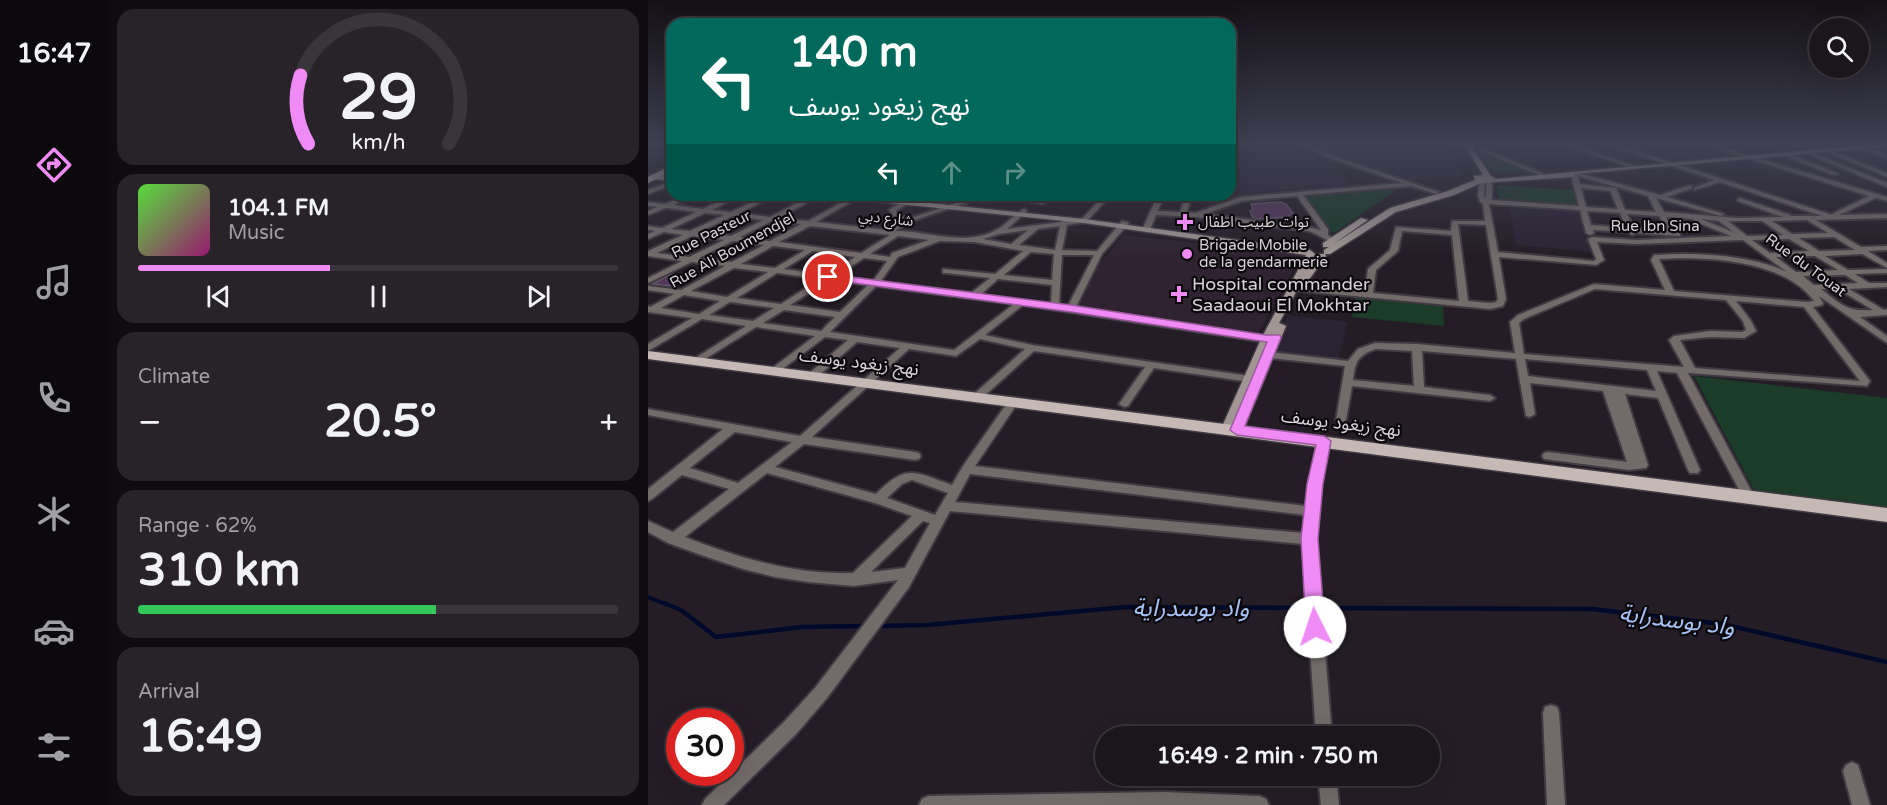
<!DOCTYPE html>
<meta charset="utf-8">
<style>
:root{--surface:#1b161c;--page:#282329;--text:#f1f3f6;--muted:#a09fa3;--line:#39353b;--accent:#f08bf5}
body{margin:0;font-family:"Varela Round","Noto Sans Arabic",sans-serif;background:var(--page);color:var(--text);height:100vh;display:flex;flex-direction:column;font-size:22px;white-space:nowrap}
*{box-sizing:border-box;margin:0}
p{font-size:20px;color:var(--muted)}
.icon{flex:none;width:33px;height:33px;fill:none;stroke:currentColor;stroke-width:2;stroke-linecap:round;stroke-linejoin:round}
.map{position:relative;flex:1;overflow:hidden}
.panel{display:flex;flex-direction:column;gap:9px;padding:9px;background:#0f0c0f;width:540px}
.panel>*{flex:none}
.hud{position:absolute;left:18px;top:18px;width:570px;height:183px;border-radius:18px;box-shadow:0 6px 24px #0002,0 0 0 2px var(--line);background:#00695c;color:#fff;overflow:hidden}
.fabs{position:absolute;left:1161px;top:18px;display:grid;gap:12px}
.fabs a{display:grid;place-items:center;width:60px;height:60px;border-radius:50%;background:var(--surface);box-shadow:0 6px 24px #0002,0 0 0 2px var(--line);font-size:30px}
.speed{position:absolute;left:18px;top:708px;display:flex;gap:12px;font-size:30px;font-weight:700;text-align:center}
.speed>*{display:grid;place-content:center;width:78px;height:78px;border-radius:50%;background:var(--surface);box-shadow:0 6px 24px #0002,0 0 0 2px var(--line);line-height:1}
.speed .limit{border:9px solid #d22;background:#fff;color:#111}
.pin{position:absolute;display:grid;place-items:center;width:51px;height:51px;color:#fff;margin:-26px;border:3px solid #fff;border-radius:50%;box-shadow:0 2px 6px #0007}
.me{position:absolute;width:66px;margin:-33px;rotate:356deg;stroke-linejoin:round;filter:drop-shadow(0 0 4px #0008)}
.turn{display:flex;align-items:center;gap:21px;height:126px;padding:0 24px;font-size:27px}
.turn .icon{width:78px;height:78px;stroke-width:2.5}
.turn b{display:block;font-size:42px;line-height:51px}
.lanes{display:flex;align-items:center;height:57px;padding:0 24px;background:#0003;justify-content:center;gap:30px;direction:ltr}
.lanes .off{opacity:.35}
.big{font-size:45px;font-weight:700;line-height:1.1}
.panel .tile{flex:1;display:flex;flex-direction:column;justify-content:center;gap:9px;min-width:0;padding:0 21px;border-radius:18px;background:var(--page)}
.panel .dial{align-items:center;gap:0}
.dial svg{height:156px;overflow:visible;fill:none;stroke:var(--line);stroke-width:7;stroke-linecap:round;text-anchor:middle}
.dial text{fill:var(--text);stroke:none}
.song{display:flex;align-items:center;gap:18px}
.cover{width:72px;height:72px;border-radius:9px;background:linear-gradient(135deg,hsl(110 70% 55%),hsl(320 70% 35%))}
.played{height:6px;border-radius:3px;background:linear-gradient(90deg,var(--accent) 40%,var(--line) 40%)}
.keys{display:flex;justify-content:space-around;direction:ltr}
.heat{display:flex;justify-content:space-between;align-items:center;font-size:33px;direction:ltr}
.charge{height:9px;border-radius:4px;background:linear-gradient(90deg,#34c759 62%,var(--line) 0)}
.trip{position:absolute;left:447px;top:726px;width:345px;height:60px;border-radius:30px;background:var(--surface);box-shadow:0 6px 24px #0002,0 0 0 2px var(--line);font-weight:700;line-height:60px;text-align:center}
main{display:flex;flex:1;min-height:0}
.menu{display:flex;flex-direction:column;width:108px;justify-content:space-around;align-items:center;background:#0b090b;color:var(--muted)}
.menu .icon{width:42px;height:42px}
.menu .active{color:var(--accent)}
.menu b{font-size:27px;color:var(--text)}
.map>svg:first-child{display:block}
</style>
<main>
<nav class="menu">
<b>16:47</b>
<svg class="icon active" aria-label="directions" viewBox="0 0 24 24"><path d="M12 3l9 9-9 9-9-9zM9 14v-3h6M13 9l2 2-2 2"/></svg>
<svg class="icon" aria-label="music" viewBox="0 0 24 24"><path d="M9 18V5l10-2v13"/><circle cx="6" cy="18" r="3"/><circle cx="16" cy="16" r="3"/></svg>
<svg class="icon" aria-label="phone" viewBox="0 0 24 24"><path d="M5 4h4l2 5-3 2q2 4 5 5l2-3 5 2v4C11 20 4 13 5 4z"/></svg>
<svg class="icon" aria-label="climate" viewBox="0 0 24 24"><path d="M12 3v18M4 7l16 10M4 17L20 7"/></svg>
<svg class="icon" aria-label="car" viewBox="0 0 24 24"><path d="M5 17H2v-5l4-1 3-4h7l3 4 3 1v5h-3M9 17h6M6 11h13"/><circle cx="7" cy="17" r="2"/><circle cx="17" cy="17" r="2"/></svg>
<svg class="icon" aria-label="filters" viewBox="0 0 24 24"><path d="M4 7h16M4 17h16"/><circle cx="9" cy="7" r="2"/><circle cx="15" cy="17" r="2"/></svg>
</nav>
<section class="panel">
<div class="tile dial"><svg viewBox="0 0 100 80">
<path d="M14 69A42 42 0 1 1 86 69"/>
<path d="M14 69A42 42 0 0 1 10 34" stroke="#f08bf5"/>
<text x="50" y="56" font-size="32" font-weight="700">29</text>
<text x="50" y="72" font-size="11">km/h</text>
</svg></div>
<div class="tile">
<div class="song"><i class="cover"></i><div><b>104.1 FM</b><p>Music</p></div></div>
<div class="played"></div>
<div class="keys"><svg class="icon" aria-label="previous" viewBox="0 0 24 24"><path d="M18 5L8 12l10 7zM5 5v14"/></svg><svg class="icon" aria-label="pause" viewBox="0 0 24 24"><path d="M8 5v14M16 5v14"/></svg><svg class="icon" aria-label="next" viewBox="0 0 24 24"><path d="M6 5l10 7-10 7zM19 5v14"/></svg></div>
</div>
<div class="tile"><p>Climate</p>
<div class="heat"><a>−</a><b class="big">20.5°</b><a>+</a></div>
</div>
<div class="tile"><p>Range · 62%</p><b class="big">310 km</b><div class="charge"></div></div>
<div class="tile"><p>Arrival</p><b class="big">16:49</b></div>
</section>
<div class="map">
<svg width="1239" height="805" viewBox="0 0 1239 805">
<rect width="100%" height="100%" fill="#241d26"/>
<!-- built -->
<path fill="#2f2331" d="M476 235 653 255 610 334 424 309 438 279Z"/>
<!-- education -->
<path fill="#2a2333" d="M599 144H629L630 147H645L646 149 658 153H667L682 170 680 172 681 173 693 175 702 185 657 186 656 188 589 195 582 193V156Z
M662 144H797L814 177 760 181 677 154Z
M861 207 929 212 945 252 868 245Z
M639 315 700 322 690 362 624 354Z"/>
<!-- green -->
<path fill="#1a3c29" d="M831 152H833L882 171 849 173 842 171Z
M848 185 925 190 931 206 851 200Z
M742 189 747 191 686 233 678 230 656 196Z
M707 298 795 306 796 326 704 317Z
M1046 376 1239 398V508L1106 490Z"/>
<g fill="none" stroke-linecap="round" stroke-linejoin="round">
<!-- stream-far1 -->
<path stroke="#01092b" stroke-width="4" d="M0 597 20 605"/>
<!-- stream -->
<path stroke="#01092b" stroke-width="4.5" d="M16 603 33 610 68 637 154 627 217 626
M670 608 944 609 1074 624 1239 662
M229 626 279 625 478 607 663 608"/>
</g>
<!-- building -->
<path fill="#56375c" stroke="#605862" stroke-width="1.5" d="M633 202 638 204 645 213 639 217 615 219 605 218 602 211 605 209 603 204Z
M24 274 42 277 24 286 4 284Z"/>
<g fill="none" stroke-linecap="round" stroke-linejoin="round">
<defs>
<path id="minor" d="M591 144H598L582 154V150Z
M652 144H660L685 156 791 192 788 194 763 186 655 195 680 229V235L688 240 684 242C675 239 669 233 660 231L548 217 508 215 501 232 494 230 510 195H516L510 211 532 212 538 195H544L539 212 547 213 593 197 754 183 681 158ZM649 196 673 230 660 227 557 214 594 201Z
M816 144H824L896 174 891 175Z
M915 144H924L986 166 981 167Z
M958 144H967L1181 214 1182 215 1221 196 1054 144H1063L1239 197V201L1228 198 1191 215 1239 214V218L1168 220 1213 247 1239 246V250L1220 251 1239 263V268L1214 254 1177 256 1200 270 1239 269V273L1207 274 1221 283H1239V287L1201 289 1236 310 1239 309V315L1212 317 1239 336V343L1171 296 1175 303 1174 305 1165 307 1222 381 1219 386 1040 373 1106 496 1104 499 1100 501 1096 499 1029 373 1009 371 1052 470 1050 473H1042L1040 470 1010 398 977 394 1000 465 998 468 981 470 896 459 894 456 896 453 900 452 979 462 955 391 882 383 887 414 882 417 878 416 868 359 774 351 776 387 842 395 847 398 842 401 704 386 698 420 693 424 688 420 697 366 621 358 616 355 621 352 700 361 710 349 727 343 769 344 867 353 862 322 870 315 946 284 1017 290 1003 260 1006 255H1009C1046 252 1105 255 1139 272L1095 240 988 244 949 242 956 260 948 265 851 257 858 299 855 306 842 309 643 290 639 288 643 286 717 292 720 269 742 250 748 227 803 231 804 221H837L835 204 831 201 832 200 830 196 832 180 837 181 836 196 838 198V182L841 180 844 182V200L931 206 923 175 931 173 1012 195 1040 186H1044V188L1019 197 1076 214 1073 216 1008 198 1016 212 1090 218 1135 217 1090 201 1089 200 1092 198 1142 215 1143 216H1174L1072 182 1046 190V188L1066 180ZM930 176 1000 196 1008 212 977 210 969 190V188L932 184ZM933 188 962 191 970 209 938 207ZM841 204 932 210 938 233 942 235 946 233 945 230 980 232 984 235 988 233 1032 236V232H1026L1018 217 1045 219 1046 221 1083 236 988 240 944 237 940 239 948 259 946 261 850 252ZM939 211 972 213 978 228 943 225ZM979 214 1011 216 1019 231 986 228ZM1053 219 1071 221 1085 232ZM1159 220 1180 233 1144 234 1124 221ZM1080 221H1114L1135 235 1099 236ZM810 224 838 225 850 299 848 302 842 303 820 301ZM754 231 804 235 811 301 725 293 728 270 750 251ZM1186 237 1207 250 1171 251 1151 238ZM1141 239 1161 251 1122 253 1104 240ZM1167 256 1190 270 1148 272 1128 257ZM1011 259C1057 256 1137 260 1166 301L1159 302 1026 291ZM1197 275 1210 283 1166 285 1155 276ZM947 289 1078 300 1095 321 1098 330 1094 332 1062 331 1026 336 1021 340 1036 367 876 354 871 323 876 319ZM1173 289H1190L1225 310C1198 312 1193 304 1173 289ZM1088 301 1156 307 1212 381 1047 368 1032 340 1062 337 1096 338 1108 331 1103 321ZM728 349 764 351 766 386 705 380C707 362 710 355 728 349ZM877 359 999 370 1008 391 880 376Z
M1183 152H1187L1239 173V177L1183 154Z
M1164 154H1168L1239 183V187L1164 156Z
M1144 155 1189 173 1190 174 1185 175 1142 158 1141 157Z
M24 181V185L0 194V190Z
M39 195H48L26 205 55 209 85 195H93L64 210 83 212 119 195H127L92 213 122 217 165 195H173L131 218 160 221 207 195H215L168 222 239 230 254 221 245 216 241 210C254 200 272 195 288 195L259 204 248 211 250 214 260 219 332 195H342L261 222 247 231C279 230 318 248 350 229 359 224 366 214 376 209L379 211 378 212 359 229 413 222 415 218H419L420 221 434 219 456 195H463L438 222 419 225 414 250 449 251 474 221 481 223 454 254 428 307 618 336 627 335 632 338 630 340 618 342 375 305 337 335 384 345 609 377 613 378 614 380 613 382 609 383 506 368 480 406 476 407 471 404 497 367 386 351 334 398 330 399 325 396 326 394 377 349 332 339 308 356 261 349 164 437 267 452 271 453 273 456 271 459 267 460 156 444 127 467 228 494C259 463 266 472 304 485L315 466 362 399 366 398 371 401 327 466 658 506 661 484 670 441 672 438H680L682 441 673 484 668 539 684 736H668L655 544 302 511 261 587 179 698 148 734 76 805H54L57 799 136 722 167 688 250 580 206 586 160 582 127 577 95 569 59 557 20 543 0 532V521L25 532 81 489 34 475 4 499 0 501V489L75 429 0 415V409L152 436 252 348 209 342 167 379H159L158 377 159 375 200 340 177 337 129 373H123L121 371 123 369 167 336 108 327 49 364 44 361 46 359 98 326 54 319 0 351V344L44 318 0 312V306L2 307 26 294 0 290V286L33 290 77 266 44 262 0 283V278L34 261 0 256V251L35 235 16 232 0 239V234L7 231 0 230V226L14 228 48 212 18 208 0 215V211L9 207 0 206V202L17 204ZM57 213 76 215 42 231 23 229ZM85 216 115 220 83 236 51 232ZM124 221 153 224 122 241 92 237ZM162 226 242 235 213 253 131 242ZM412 226 407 250 371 245 390 229ZM380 230 363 244 335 239 351 234ZM44 236 76 240 41 257 9 253ZM250 236 281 240 244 253 242 257 222 254ZM85 241 116 245 84 262 51 258ZM292 241 326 242 375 251 347 274 295 269V273H298L342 278 323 293 232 282 250 257ZM125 246 157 250 127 268 93 264ZM165 251 207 257 179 275 136 269ZM383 252 406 254 404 280 356 275ZM414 255H446L420 306 411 305ZM216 258 239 261 225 281 188 276ZM86 268 120 272 79 297 43 291ZM129 273 172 279 133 304 89 298ZM350 279 404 285 403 304 332 295ZM182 280 220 285 192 312 142 305ZM228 286 366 304 306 350 182 332ZM36 295 72 301 51 314 13 308ZM82 302 126 308 105 321 61 315ZM136 310 187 317 173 331 115 323ZM87 432 144 442 90 483 42 468ZM119 473 227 503 264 516 205 573C146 575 91 558 37 537ZM322 474 657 515 655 533 307 502ZM264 480 300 493 287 515 239 498 254 484ZM275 521 282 523 257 568 223 572Z
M349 195H364L397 202 394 204Z
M903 705 909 707 911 713 917 805H899L895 713 897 707Z
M1204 762 1210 765 1222 805H1204L1195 771 1198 765Z
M670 776H688L691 805H673Z
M516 792 612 796 618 799 621 805H271L274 799 280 796Z"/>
<path id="tertiary" d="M1196 144H1206L1239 154V158Z"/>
<path id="secondary" d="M816 144H822L843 176 848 179 1227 144H1239V147L927 174 924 177 833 183 806 195 748 212 682 254H677L678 256 660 281H654L631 323 638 326 595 430 589 434 584 432H575L573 429 613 339 658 255 436 223 183 197 179 195H205L436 219 662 250 667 254 659 270 671 254H676V250L742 208 800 191 827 180 826 176 835 175Z
M3 175 24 177V181L3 179Z
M713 218 720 220 681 247H675V243Z"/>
<path id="primary" d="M24 165V171L0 183V177Z
M0 351 1239 508V522L0 359Z"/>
</defs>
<!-- minor casing -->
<use href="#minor" stroke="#413a42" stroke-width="4"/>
<!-- tertiary casing -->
<use href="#tertiary" stroke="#413a42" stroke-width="3"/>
<!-- secondary casing -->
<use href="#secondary" stroke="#413a42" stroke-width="3"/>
<!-- primary casing -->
<use href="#primary" stroke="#413a42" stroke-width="3"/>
<!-- minor -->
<use href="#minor" fill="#726b6a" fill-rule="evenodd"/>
<!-- tertiary -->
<use href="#tertiary" fill="#726b6a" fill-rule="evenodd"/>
<!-- secondary -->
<use href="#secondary" fill="#a19694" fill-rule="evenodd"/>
<!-- primary -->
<use href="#primary" fill="#c6b8b5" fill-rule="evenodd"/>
</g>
<!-- sky -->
<linearGradient id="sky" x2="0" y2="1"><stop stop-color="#141015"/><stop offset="0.56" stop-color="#3f4052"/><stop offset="1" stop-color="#3f4052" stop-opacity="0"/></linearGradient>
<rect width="1239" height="257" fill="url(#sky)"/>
<!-- route -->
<path fill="#f08bf5" stroke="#9c5a9f" stroke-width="1.5" d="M180 274 423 305 618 335H632L633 338 597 426 676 436 683 441 675 484 670 539 677 627 674 633 667 636 660 633 658 627 653 539 659 484 668 445 589 435 582 430 619 342 423 312 176 279V275Z"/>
<!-- markers -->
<g fill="#f08bf5" stroke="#0b080c" stroke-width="2">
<path d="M534 213h6v6h6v6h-6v6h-6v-6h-6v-6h6z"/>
<circle cx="539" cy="254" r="6"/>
<path d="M528 285h6v6h6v6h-6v6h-6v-6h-6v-6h6z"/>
</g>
<g text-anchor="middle" stroke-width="4.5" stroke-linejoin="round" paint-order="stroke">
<!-- far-street labels -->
<g font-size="15" fill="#d7d2d8" stroke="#0b080c">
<text transform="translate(238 218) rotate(6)" y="5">شارع دبي</text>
<text x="1007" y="231">Rue Ibn Sina</text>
<text transform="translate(63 234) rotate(-27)" y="5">Rue Pasteur</text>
<text transform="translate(84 250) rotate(-29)" y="5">Rue Ali Boumendjel</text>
<text transform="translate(1158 265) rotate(36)" y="5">Rue du Touat</text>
</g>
<!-- far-poi labels -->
<g font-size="15" fill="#d7d2d8" stroke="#0b080c" text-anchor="start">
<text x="550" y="227">توات طبيب اطفال</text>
<text x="551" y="250">Brigade Mobile<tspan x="551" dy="17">de la gendarmerie</tspan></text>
</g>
<!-- poi labels -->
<g font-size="18" fill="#d7d2d8" stroke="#0b080c" text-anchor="start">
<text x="544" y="290">Hospital commander<tspan x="544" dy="21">Saadaoui El Mokhtar</tspan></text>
</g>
<!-- street labels -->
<g font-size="18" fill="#d7d2d8" stroke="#0b080c">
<text transform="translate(211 362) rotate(7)" y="6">نهج زيغود يوسف</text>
<text transform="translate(693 423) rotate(7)" y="6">نهج زيغود يوسف</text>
</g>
<!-- near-water labels -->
<g font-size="24" font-style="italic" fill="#a8c2f8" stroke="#0b080c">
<text x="543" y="616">واد بوسدراية</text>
<text transform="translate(1029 620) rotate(7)" y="8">واد بوسدراية</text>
</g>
</g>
</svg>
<div class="fabs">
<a><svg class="icon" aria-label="search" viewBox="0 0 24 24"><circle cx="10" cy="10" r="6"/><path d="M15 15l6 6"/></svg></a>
</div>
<div class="speed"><div class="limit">30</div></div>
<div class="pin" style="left:180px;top:277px;background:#d93025"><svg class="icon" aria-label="arrive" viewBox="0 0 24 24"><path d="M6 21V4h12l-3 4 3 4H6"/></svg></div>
<svg class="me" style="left:667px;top:627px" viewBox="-20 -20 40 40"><circle r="19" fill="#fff"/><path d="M0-13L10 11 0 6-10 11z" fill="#f08bf5"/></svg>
<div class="trip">16:49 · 2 min · 750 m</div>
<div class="hud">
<div class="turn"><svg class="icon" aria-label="left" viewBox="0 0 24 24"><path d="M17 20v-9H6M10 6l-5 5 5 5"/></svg><div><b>140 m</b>نهج زيغود يوسف</div></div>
<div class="lanes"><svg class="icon" aria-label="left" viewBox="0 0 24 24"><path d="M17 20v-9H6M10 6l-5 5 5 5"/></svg><svg class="icon off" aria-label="ahead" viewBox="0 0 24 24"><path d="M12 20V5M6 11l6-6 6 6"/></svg><svg class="icon off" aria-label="right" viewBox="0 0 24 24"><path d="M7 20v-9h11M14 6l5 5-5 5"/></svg></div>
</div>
</div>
</main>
